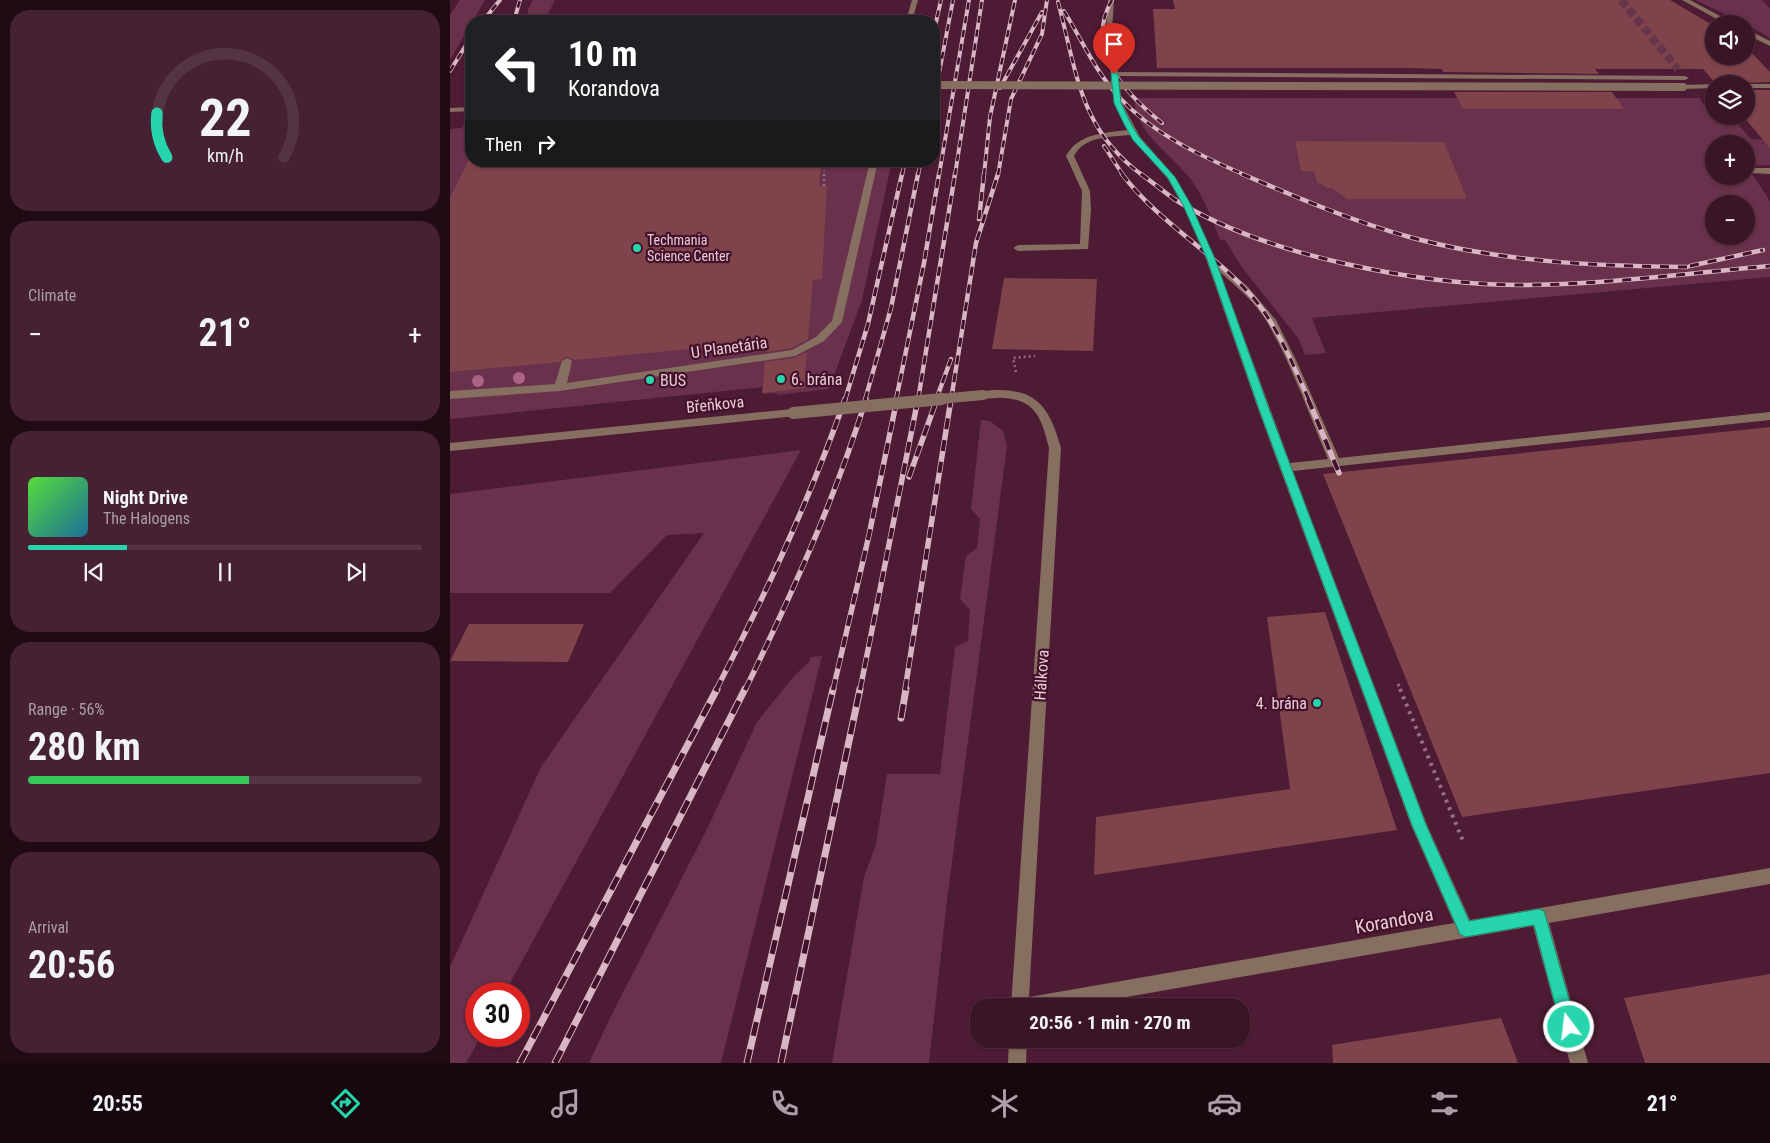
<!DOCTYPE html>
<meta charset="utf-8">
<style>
:root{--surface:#3a1427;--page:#452133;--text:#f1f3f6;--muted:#ab9ea7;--line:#543344;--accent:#27d5ad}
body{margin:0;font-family:"Roboto Condensed",sans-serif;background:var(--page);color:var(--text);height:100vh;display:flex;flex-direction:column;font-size:19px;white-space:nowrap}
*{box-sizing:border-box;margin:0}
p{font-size:16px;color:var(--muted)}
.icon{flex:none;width:28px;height:28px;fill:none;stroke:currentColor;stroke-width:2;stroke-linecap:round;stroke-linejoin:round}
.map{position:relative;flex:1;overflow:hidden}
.drawer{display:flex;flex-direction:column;gap:10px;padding:10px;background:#200b15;width:450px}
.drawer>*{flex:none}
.top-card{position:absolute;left:15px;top:15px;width:475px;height:152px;border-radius:20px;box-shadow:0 1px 4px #0004,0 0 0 1px var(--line);background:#202124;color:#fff;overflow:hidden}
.buttons{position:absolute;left:1255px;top:15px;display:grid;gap:10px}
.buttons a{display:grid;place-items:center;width:50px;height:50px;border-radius:50%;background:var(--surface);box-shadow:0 1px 4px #0004,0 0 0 1px var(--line);font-size:25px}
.speed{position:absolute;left:15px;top:982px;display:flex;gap:10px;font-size:25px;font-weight:700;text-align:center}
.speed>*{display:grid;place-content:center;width:65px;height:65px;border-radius:50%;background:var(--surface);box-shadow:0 1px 4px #0004,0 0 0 1px var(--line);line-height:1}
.speed .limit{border:8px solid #d22;background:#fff;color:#111}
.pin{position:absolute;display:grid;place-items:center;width:42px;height:42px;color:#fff;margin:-51px -21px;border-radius:50% 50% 50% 0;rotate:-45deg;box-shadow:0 0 5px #0007}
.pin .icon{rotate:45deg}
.me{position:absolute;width:55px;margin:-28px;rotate:345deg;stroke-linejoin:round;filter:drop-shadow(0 0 4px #0008)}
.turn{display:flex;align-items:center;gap:18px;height:105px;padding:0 20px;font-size:22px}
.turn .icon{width:65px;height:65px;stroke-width:2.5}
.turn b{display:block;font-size:35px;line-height:42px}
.then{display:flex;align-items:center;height:48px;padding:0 20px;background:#0003;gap:10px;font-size:19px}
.big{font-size:38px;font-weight:700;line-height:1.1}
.drawer .card{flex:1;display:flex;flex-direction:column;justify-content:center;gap:8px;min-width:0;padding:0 18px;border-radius:20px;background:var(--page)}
.drawer .dial{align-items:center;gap:0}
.dial svg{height:130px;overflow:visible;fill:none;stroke:var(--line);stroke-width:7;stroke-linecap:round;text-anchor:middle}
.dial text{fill:var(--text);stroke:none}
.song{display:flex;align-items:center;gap:15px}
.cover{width:60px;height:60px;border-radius:8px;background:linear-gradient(135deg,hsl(110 70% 55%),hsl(200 70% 35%))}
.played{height:5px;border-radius:2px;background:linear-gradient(90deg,var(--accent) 25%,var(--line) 25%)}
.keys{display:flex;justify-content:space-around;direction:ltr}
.heat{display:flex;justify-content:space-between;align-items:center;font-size:28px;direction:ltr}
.charge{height:8px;border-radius:4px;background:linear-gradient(90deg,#34c759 56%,var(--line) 0)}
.trip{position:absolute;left:520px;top:998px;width:280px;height:50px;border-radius:20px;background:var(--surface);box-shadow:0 1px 4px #0004,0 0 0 1px var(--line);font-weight:700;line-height:50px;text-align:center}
.dock{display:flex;height:80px;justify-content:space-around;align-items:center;background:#170810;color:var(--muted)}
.dock .icon{width:35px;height:35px}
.dock .selected{color:var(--accent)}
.dock b{font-size:22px;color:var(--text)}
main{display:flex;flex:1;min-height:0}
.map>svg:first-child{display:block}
</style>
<main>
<section class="drawer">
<div class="card dial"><svg viewBox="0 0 100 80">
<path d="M14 69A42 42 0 1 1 86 69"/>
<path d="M14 69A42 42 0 0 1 8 42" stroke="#27d5ad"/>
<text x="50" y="56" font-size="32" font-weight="700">22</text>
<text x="50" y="72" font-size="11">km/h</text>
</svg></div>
<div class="card"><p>Climate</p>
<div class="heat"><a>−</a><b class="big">21°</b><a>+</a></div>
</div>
<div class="card">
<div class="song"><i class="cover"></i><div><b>Night Drive</b><p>The Halogens</p></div></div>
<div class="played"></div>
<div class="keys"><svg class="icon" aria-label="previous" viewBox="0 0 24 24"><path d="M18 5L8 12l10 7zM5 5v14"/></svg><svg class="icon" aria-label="pause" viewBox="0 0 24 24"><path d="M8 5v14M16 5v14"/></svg><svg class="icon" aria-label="next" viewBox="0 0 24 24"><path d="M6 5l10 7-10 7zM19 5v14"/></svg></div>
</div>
<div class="card"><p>Range · 56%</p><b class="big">280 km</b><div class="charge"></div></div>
<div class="card"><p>Arrival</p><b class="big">20:56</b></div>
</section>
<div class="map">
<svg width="1320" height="1063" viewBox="0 0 1320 1063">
<rect width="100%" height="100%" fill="#4e1b34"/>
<!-- green -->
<path fill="#69314b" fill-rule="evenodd" d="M10 0H35L0 60V15Z
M83 0H105L94 21H77L78 9Z
M1245 0H1312L1320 8V38L1296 24Z
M684 98H1249L1269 124H1288L1301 139 1320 140V165L1297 166 1320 201V277L862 318 876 353 855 355 848 338 791 266 775 240H770C762 220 755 199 742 181 722 154 685 134 684 98ZM1264 144H1296V176H1264ZM1264 204H1296V236H1264Z
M21 118V161H442L412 300 379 389 327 395V393L313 394 314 387 0 419V129L12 128 16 119Z
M531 420 540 421 553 431 557 446 497 900 479 1063H382L414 877 426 844 437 774H490L505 647 518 641 520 610 510 599 516 556 527 548 530 519 521 509Z
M351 450 54 994H26V1036H31L16 1063H0V967L91 767 254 533 217 535 160 593H0V494Z
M372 656 271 1063H139L161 1016 258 827 307 722 344 676 359 662 361 657Z"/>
<!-- building -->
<path fill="#7f434b" d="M723 0H1220L1264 26V56H1296V47L1320 72V82L1266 84 1253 69H1145L1149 74 993 72 992 69 956 68H707L703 9H725Z
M1296 90H1320V148L1293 116H1296Z
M1004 92H1162L1174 109H1013Z
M845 141 994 142 1017 199H897L882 188H878L867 182 864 171H851Z
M18 161H371L369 186 377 185 372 279 363 280 358 339 341 348 317 352 318 342 124 360 116 356 110 362 0 372V198Z
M554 278 647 279 643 351 542 349Z
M357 352 354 388 312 393 315 362 345 358Z
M1320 427V773L1012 817 873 474Z
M875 612 947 830 644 875 646 817 840 789 817 617Z
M19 624H134L118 662 0 661Z
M1320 974V1063H1195L1174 998Z
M1051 1018 1068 1063H883L882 1045Z"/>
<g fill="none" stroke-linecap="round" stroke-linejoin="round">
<!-- minor-tunnel -->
<path stroke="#66354c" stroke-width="8" stroke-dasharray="8 4" stroke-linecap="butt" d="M1171 0 1228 69"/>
<!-- path-far3 -->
<path stroke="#986d80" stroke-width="2" stroke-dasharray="1 2.5" stroke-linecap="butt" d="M374 175 375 161"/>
<!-- path-far2 -->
<path stroke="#986d80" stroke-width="2.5" stroke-dasharray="2 3" stroke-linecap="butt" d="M374 186V174
M566 372 563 358 585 356"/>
<!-- path-far1 -->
<path stroke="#986d80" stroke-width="3" stroke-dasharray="2.5 4" stroke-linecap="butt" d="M948 684 951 690"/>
<!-- path -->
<path stroke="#986d80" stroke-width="4" stroke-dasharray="3 5" stroke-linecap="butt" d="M950 689 1013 841"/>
<!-- minor -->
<path fill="#866e60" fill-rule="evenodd" d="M462 0H468L462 21H456Z
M658 0H664L662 30 668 72 1235 76 1239 78 1235 80 668 76 672 103 690 137 725 177 741 205 765 258 798 287 826 320 846 360 889 458 1320 412V420L843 471 977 825 1020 920 1320 868V884L1099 923 1138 1063H1120L1083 926 625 1006H561L599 448C592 420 586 399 553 398 545 397 537 400 529 398L528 395C532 390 542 390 549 390 590 390 601 413 611 448L579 997 1004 923 961 825 808 409 756 259 733 205 717 178 680 135C661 137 634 136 624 156L640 191 641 210 638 249 568 251 563 248 568 245 630 244 632 191 616 156C628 133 655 133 678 130L664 103 656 30ZM770 272C787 287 806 303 817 322 842 365 859 414 878 459L840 463Z
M1232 0H1240L1285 24H1276Z
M1296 29 1320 41V46L1296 34Z
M1264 84V88L1233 89 1229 87 1233 85Z
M1296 84H1320V88H1296Z
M21 107V111L0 112V108Z
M420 161H428L392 322 374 341 345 356 110 391 0 399V391L105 384 112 361 117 358 122 361 117 383 342 350 366 337 382 321Z
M1302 168H1320V174L1299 173V169Z
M343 409 349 413 347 416 0 451V443Z
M559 1039H577L576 1063H558Z"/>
<defs>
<path id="rail-far3" d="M662 0C633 50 676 94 712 123
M608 2C627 72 629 129 692 175
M614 11C632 40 646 73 670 98 703 134 751 156 795 175
M33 21 50 0
M64 21 70 0
M484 31 491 0
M0 71 21 37
M550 88 592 12
M484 100 503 0
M654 146 673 175
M452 175 455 161
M468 175 471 161
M489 175 519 0
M505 175 532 0
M534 175 540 117 565 0
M548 175 561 99 592 34 597 0"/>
<path id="rail-far2" d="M672 174C709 223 765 253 805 300 829 329 843 365 859 400
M691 174C702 182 713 191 724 199 814 256 972 286 1078 285 1159 284 1240 273 1320 266
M792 174C848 198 904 222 963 238 1052 262 1145 266 1237 267
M529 219 534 174
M1240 266 1313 250
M395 400 418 324 452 174
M415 400 441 308 468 174
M446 400 474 263 489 174
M468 400 505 174
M486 400 501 359
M501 400 526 243 548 174"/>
<path id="rail-far1" d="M858 399 889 473
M459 477 487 399
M266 690C315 596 360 499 395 399
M295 690C341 596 385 499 416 399
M383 690 419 535 447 399
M410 690 468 399
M455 690 501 399"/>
<path id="rail" d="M451 718 456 689
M70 1063 267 689
M105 1063 295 689
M297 1063 383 689
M331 1063 410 689"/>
</defs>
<!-- rail-far3 casing -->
<use href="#rail-far3" stroke="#d9b6c5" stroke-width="4"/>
<!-- rail-far2 casing -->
<use href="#rail-far2" stroke="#d9b6c5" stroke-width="4.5"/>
<!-- rail-far1 casing -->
<use href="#rail-far1" stroke="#d9b6c5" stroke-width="5.5"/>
<!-- rail casing -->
<use href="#rail" stroke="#d9b6c5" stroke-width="7"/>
<!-- rail-far3 -->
<use href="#rail-far3" stroke="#43112a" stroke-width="2.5" stroke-dasharray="7" stroke-linecap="butt"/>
<!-- rail-far2 -->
<use href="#rail-far2" stroke="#43112a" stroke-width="3" stroke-dasharray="9" stroke-linecap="butt"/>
<!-- rail-far1 -->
<use href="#rail-far1" stroke="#43112a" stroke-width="4" stroke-dasharray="11" stroke-linecap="butt"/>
<!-- rail -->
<use href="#rail" stroke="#43112a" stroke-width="5" stroke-dasharray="14" stroke-linecap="butt"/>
<!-- minor-bridge-far2 -->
<path stroke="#866e60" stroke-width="8" d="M484 85 1233 87"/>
<!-- minor-bridge-far1 -->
<path stroke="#866e60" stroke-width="10" d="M478 400 533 395"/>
<!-- minor-bridge -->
<path stroke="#866e60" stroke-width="12" d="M343 413 492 399"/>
</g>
<!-- trees -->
<g fill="#ad6384">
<circle cx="69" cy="378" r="6"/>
<circle cx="28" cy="381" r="6"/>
</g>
<!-- route -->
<path fill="#27d5ad" stroke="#198a70" d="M664 72 668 74 671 103 681 124 689 137 725 177 741 205 765 259 819 409 976 825 1019 921 1089 909 1094 911 1127 1027 1125 1033 1119 1035 1113 1033 1111 1027 1084 925 1015 937 1010 934 962 825 809 409 757 259 733 205 718 178 683 140 674 124 664 103 661 74Z"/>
<!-- markers -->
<g fill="#27d5ad" stroke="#43112a" stroke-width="2">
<circle cx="187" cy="248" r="5"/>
<circle cx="331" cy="379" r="5"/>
<circle cx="200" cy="380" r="5"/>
<circle cx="867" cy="703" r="5"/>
</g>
<g text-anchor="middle" stroke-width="4.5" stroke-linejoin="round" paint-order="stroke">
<!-- far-poi labels -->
<g font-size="14" fill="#ebcad7" stroke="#43112a" text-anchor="start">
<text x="197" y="245">Techmania<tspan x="197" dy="16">Science Center</tspan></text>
</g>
<!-- street labels -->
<g font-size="16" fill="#ebcad7" stroke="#43112a">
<text transform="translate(279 347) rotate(-8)" y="6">U Planetária</text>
<text transform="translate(265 404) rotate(-6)" y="6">Břeňkova</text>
<text transform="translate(591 675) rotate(-86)" y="6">Hálkova</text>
</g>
<!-- poi labels -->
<g font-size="16" fill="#ebcad7" stroke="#43112a" text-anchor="start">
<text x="341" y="385">6. brána</text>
<text x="210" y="386">BUS</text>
<text x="857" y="709" text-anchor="end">4. brána</text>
</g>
<!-- near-street labels -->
<g font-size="19" fill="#ebcad7" stroke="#43112a">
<text transform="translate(944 920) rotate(-10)" y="7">Korandova</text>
</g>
</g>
</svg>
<div class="buttons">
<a><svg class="icon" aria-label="sound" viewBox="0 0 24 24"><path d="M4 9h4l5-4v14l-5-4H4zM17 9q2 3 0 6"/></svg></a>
<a><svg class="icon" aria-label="layers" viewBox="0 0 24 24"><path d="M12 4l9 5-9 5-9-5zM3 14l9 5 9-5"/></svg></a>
<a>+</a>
<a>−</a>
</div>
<div class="speed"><div class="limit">30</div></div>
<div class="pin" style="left:664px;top:74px;background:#d93025"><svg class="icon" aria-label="arrive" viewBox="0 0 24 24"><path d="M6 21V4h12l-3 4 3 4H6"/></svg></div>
<svg class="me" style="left:1119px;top:1027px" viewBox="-20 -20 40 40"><circle r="17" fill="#27d5ad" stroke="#fff" stroke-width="3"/><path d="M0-11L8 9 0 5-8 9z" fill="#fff"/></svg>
<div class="trip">20:56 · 1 min · 270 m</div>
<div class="top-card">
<div class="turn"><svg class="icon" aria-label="left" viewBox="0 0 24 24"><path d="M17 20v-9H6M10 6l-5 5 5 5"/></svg><div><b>10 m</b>Korandova</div></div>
<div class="then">Then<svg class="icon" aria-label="right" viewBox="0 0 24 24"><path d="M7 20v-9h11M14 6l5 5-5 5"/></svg></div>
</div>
</div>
</main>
<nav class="dock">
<b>20:55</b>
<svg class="icon selected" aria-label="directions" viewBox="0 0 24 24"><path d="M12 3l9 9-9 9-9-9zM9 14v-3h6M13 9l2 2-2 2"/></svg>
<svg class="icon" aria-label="music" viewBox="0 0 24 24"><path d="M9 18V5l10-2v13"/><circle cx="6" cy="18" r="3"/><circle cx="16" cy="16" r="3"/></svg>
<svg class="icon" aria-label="phone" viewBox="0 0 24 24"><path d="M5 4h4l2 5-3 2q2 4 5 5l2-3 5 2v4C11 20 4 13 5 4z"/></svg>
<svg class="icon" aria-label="climate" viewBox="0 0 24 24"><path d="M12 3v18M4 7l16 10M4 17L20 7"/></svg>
<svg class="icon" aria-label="car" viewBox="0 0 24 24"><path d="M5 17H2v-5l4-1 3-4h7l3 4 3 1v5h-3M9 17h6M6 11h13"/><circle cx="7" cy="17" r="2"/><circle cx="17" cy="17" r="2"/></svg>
<svg class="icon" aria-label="filters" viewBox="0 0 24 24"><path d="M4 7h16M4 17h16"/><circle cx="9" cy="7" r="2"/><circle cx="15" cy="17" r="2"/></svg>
<b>21°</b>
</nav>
